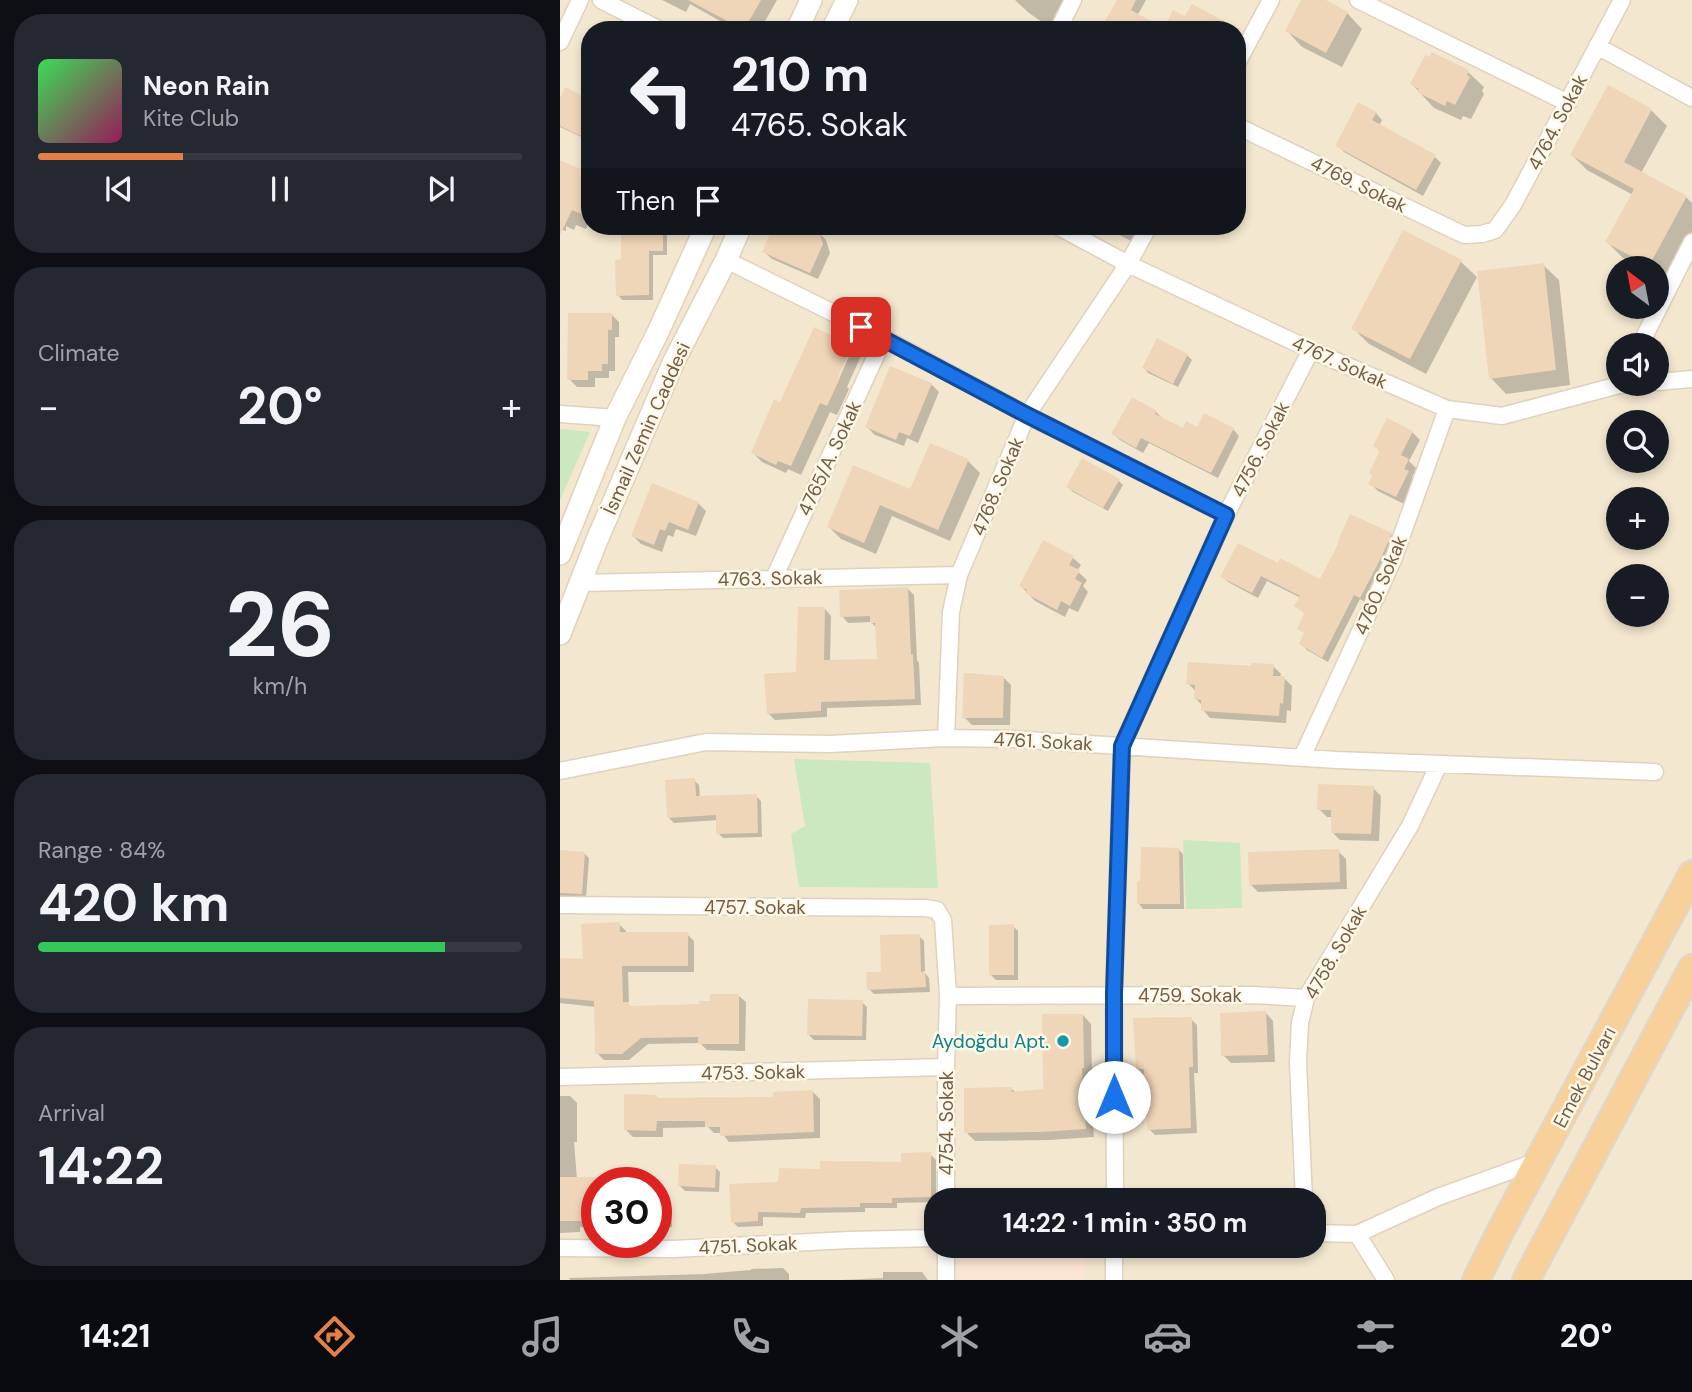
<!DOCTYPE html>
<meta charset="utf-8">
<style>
:root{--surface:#171b24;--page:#242831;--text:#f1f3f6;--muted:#9ea1a6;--line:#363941;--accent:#e47f48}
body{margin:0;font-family:"DM Sans",sans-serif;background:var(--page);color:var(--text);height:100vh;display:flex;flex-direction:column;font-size:26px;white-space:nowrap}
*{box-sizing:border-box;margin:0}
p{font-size:23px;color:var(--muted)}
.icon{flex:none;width:38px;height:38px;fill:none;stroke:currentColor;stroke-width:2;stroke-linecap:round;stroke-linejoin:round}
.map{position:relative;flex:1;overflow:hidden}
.sheet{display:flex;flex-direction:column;gap:14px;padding:14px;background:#0d0f14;width:560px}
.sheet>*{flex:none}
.banner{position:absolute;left:21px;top:21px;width:665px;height:214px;border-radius:28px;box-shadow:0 4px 10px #0003;background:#171b24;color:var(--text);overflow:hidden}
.needle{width:46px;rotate:328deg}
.tools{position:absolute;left:1046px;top:256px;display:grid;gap:14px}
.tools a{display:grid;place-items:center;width:63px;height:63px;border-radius:50%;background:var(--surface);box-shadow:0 4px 10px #0003;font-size:35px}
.speed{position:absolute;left:21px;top:1167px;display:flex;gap:14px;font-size:35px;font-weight:700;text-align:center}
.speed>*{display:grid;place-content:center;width:91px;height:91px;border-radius:50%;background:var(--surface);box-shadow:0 4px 10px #0003;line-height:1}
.speed .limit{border:10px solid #d22;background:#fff;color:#111}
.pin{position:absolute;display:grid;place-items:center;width:60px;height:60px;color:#fff;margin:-30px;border-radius:14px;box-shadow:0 4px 10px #0006}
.me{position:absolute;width:77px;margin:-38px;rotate:0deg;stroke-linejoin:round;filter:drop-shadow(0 0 5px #0008)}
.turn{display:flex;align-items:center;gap:24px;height:147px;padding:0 35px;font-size:32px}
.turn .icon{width:91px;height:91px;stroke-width:2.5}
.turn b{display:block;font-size:49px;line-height:60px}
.then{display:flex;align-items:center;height:66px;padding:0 35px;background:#0003;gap:14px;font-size:26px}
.big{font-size:52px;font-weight:700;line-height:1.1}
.sheet .card{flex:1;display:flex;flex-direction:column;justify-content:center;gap:10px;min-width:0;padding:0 24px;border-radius:28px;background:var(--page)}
.sheet .dial{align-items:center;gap:0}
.dial b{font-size:91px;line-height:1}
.song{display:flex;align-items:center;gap:21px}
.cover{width:84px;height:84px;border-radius:10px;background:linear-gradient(135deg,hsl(130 70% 55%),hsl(330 70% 35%))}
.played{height:7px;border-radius:4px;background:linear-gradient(90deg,var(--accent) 30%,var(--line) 30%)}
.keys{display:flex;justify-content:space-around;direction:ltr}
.heat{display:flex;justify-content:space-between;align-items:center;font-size:38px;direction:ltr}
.charge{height:10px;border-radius:5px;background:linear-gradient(90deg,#34c759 84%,var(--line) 0)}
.trip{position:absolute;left:364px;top:1188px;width:402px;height:70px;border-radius:28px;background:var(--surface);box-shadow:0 4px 10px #0003;font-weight:700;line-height:70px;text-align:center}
.menu{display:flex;height:112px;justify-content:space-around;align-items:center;background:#090b0e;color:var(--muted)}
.menu .icon{width:49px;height:49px}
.menu .selected{color:var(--accent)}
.menu b{font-size:32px;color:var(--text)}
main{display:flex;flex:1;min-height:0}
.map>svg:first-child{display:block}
</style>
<main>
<section class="sheet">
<div class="card">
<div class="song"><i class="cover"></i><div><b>Neon Rain</b><p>Kite Club</p></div></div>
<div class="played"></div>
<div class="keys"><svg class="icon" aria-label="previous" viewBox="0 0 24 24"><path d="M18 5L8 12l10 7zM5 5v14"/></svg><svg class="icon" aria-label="pause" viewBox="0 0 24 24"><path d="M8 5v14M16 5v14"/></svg><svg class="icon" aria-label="next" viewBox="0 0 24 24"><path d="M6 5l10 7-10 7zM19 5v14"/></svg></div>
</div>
<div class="card"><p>Climate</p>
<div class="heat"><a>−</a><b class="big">20°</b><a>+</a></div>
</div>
<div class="card dial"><b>26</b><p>km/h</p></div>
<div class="card"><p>Range · 84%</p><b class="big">420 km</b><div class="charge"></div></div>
<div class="card"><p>Arrival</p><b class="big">14:22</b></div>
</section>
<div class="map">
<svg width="1132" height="1280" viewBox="0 0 1132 1280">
<rect width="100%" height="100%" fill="#fbf5e1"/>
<!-- residential -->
<path fill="#f3e7d0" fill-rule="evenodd" d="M0 0H1132V1280H0ZM30 30H677V226H30ZM1059 268H1097V306H1059ZM1059 345H1097V383H1059ZM1059 422H1097V460H1059ZM1059 499H1097V537H1059ZM1059 576H1097V614H1059ZM37 1183H96V1242H37ZM376 1200H754V1246H376Z"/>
<!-- commercial -->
<path fill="#fce5d5" d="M399 1246H525V1280H400Z"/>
<!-- green -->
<path fill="#cbe8c0" d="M0 429 30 432 0 500Z
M234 759 370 763 378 888 239 887 231 834 245 826Z
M623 840 680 843 682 908 626 909Z"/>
<!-- shadow -->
<path fill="#0003" fill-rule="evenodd" d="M102 0H217L200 30H176L130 4 126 12Z
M455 0H509L496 26 489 27 469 13Z
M559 0H586L577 16 602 30H553L546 23Z
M743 0H762L787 13 802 29 782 67 742 47 727 31Z
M908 72 924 87 922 91 924 94 911 119 903 116 901 120 874 108 852 84Z
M30 101V137L28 140 0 127V102Z
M1091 110 1107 126 1081 173 1126 197 1132 203V231L1105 280 1097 276V268H1082L1063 258 1047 242 1073 195 1027 170 1012 155Z
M816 113 822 120 819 126 874 156 881 163 863 196 784 152 777 145Z
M0 162 30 175V225L28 224 26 229 16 225 14 230 6 226V231L0 229Z
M63 226H107V255H93V300H62L58 295 62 261Z
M215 226H248L258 232 266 240 270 253 258 279 212 259 204 252Z
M546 226H579L571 241 550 230Z
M843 232 901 262 917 277 866 374 809 344 793 328Z
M983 265 999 280 1010 385 946 394 931 378Z
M52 315 59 322V337H55V371H49V378H35V387H17L9 379Z
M255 330 291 346 301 356 287 387 289 389 277 415 270 412 241 475 228 469 226 473 202 462 193 453 215 402 221 404ZM289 348H293L276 385 273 384Z
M627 355 632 360 618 387 588 373 584 368Z
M371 384 379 392 358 443 347 438 344 446 315 435 307 427Z
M596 412 604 420 623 430 673 429 679 436 658 478 589 443 583 453 560 440 553 434Z
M852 432 860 440 849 461 856 468 852 477 855 480 844 504 818 491 811 484 821 452 815 446Z
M408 461 420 473 390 541 332 516 316 554 281 539 269 527 351 491Z
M558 480 563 485 548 511 513 492 508 487Z
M138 503 146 511 136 536 116 529 113 537 108 535 102 552 81 544 73 536Z
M831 534 836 540 806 603 800 599 768 662 747 650 741 644 745 634 739 628 745 614 736 606 741 598 707 581 698 598 668 582 663 577 718 566 761 581Z
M513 558 521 565 517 571 527 580 523 586 528 592 518 612 509 608 505 617 475 601 461 586Z
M348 589 354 595 357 660 359 663 361 705 267 708V717L215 720 208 713 238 674 265 609 271 616 270 662 319 661 317 628 311 622 288 623 282 616Z
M713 666 721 674 720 678H724L732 686 731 711 727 710 726 723 650 718 643 710V706L636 699V692L628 683 692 668Z
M443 677 451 685 450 725H412L404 717Z
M134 780 139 785 140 798 196 796 201 801 202 837 163 838 158 833V820L114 823 109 818Z
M813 788 821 796 819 841 780 840 772 832 773 817H767L759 809Z
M618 849 623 854 624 909H583L579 904Z
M778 851 786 859 787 889 698 892 691 885Z
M0 852 24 853 29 858 26 898 0 897Z
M59 924 66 931V934H127L134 941V972H68L69 1005 73 1008 141 1006 179 996 186 1002 185 1051 147 1050 140 1043 88 1044 69 1060H44L37 1053 36 1007 0 1003V959L24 961Z
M453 926 458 931V980H436L431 975Z
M359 936 364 941 365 973 369 978 370 992 314 994 309 989Z
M302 1002 307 1007 306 1040H254L249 1035Z
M706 1013 713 1021 715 1062 671 1063 663 1055Z
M523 1015 531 1024 532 1076H529L534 1137 490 1140 415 1141 406 1132 452 1089 456 1093 485 1091Z
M631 1019 637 1025 638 1073H634L637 1133 595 1135 589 1129 586 1074H583L577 1068Z
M253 1092 260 1099V1138L169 1142 162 1133H154L148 1127 103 1128V1137H73L66 1130 96 1096 100 1100 215 1098Z
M0 1096H10L17 1103V1142H14L17 1179 56 1178 61 1183H37V1227H20V1232L0 1233Z
M370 1154 376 1160V1202L337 1203V1208H305V1212L246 1213 245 1218 203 1217V1226L178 1227 173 1222 220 1184 262 1171 343 1164Z
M155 1167 160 1172 159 1192 125 1191 120 1186Z
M103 1190 110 1197 112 1227 96 1228V1191Z
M223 1268 229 1274V1280H10L9 1278 144 1274 191 1270V1269Z
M323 1272H362L368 1280H281L323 1278Z"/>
<!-- building -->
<path fill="#f0d6b9" d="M128 0H201L184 30Z
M557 0H576L571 10 604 28 613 10 625 16 632 4 681 30H555L544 23Z
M741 0H766L788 12 766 53 725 31Z
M872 52 909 70 907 75 910 77 895 105 887 101 885 106 857 92 859 89 850 84 865 55 869 57Z
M1048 85 1092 109 1064 162 1127 196 1089 266 1045 242 1074 189 1010 155Z
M5 87 30 99V122L23 137 0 126V98Z
M798 102 817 112 812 120 876 155 856 190 775 146Z
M0 160 30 173V203L24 215 12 210 0 235Z
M61 226H103V251H89V295L56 296 55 260 61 259Z
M213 226H251L259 231 263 244 250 273 202 252Z
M843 230 902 260 850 359 791 329Z
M984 263 996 370 929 379 917 271Z
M8 313H52V330H48V364H42V371H28V380H7Z
M254 327 292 345 278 377 280 378 267 406 260 403 231 466 218 461 216 465 191 453 214 399 220 402Z
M597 338 628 354 613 384 582 368Z
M330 366 372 383 350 436 339 432 336 440 305 427Z
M572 397 597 411 595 414 623 428 626 421 637 427 644 413 674 428 651 473 581 438 576 448 551 434Z
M827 418 853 431 841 455 849 459 844 469 849 471 836 497 808 484 812 476 809 473 820 450 813 446Z
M370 443 409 459 378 530 320 505 304 543 267 527 293 465 350 489Z
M522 458 560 479 543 508 506 487Z
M92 483 139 502 128 530 109 522 105 531 100 529 94 545 71 536Z
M790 514 832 533 820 560 800 598 794 595 762 658 739 644 744 633 737 629 744 613 734 606 740 596 701 576 692 593 660 577 678 543 718 563 720 558 760 579 779 542 778 541Z
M483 540 514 556 509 565 520 570 515 579 522 583 510 606 501 601 497 610 465 593 467 590 459 586Z
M348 587 351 655 353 654 355 699 261 702V711L207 714 204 674 236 672 238 607H265L264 660 317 659 315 623H310V616L280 617 279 590Z
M628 662 691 666V663L714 664 713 676H725L723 704 720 703 719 716 641 711V700L634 699 635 685 626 684Z
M404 673 444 676 443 718H402Z
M135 778 136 796 197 794 198 833 156 834V815L107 818 105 780Z
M758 784 814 786 811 834 771 833V810H757Z
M581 847 619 848 620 904H577V881H580Z
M779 849 780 882 689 885 688 852Z
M0 850 25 852 22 894 0 893Z
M60 922V932H128V966H62L63 1002H69V1006L139 1004V1001H150V994H179V1044H138V1037L81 1038 62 1054H35L34 1001 0 998V958L23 959 21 924Z
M454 924V975H429V925Z
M360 934 361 972 365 971 366 987 307 990 306 972H321L320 935Z
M248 999 303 1000 302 1036 247 1035Z
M706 1011 708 1055 661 1056 660 1013Z
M482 1014H523L524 1068H522L526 1129 480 1132 404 1133V1088L452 1087V1092L483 1089Z
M632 1017 633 1067H629L631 1128 587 1130 584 1069H576L573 1018Z
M253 1090 254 1132 160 1136V1127H145V1121H97L96 1131 64 1130V1094L97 1095V1098L213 1097V1092Z
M371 1152V1197L332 1198V1203H300V1207L241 1208 240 1213 198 1212V1221L171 1223 169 1184 218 1182 219 1168 260 1169V1161L341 1162V1153Z
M119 1164 156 1165 155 1188 118 1186Z
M0 1177H37V1221H0Z"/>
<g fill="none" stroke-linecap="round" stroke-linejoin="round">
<defs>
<path id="minor" d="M41 0 100 30
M798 0 1008 103
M498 30 513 0
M0 42 20 0
M1037 46 1132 98
M677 63 711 0
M677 126 904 235 922 234 935 230 953 205 1062 0
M497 226 568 264 751 350 887 409 942 416 1059 385 1079 383
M166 260 324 338 467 415 666 515
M1080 345 1132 242
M1097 382 1132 379
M0 414 55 418
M214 578 324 338
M20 583 399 575
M386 738 391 612 399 575 467 415 568 264 589 226
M742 757 833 560 887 409
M0 771 146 742 270 744 386 738 453 739 777 760 1095 772
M0 905 365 908 377 910 383 920 388 996 386 1067V1200
M388 996 694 995 746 998
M0 1077 386 1067
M555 1200 554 994 562 746 666 515 751 350
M744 1200 738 1062 740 1023 746 998 850 826 879 764
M754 1233 797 1234
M386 1246V1280
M0 1248 114 1249 289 1240 376 1238
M554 1280V1246
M826 1280 797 1234 878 1197 978 1161"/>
<path id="secondary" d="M237 30 251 0
M272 30 287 0
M0 554 55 418 99 330 146 226
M0 634 37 540 114 361 166 260 181 226"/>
<path id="trunk" d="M916 1280 941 1230 1132 874
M966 1280 1132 968"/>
</defs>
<!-- minor casing -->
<use href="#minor" stroke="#dfd2bd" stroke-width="19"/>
<!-- secondary casing -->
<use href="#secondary" stroke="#e1d1b8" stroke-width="24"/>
<!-- trunk casing -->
<use href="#trunk" stroke="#ddd8d3" stroke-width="30"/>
<!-- minor -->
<use href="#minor" stroke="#fff" stroke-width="16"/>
<!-- secondary -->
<use href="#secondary" stroke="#fff" stroke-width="21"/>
<!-- trunk -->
<use href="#trunk" stroke="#f7d09a" stroke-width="26"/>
</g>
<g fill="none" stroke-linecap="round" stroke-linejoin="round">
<defs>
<path id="route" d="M301 327 467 415 666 515 562 746 554 994V1097"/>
</defs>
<!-- route casing -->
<use href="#route" stroke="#114b97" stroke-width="18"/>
<!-- route -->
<use href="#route" stroke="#1a73e8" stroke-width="12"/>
</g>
<!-- markers -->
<circle fill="#0f9aa8" stroke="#fff8e7" stroke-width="2.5" cx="503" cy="1041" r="7"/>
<g text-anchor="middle" stroke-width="5" stroke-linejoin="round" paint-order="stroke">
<!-- street labels -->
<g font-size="19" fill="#725d49" stroke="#fff8e7">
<text transform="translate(997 122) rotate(-62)" y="7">4764. Sokak</text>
<text transform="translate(799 184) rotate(26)" y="7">4769. Sokak</text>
<text transform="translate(780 362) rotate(24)" y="7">4767. Sokak</text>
<text transform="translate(86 428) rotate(-66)" y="7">İsmail Zemin Caddesi</text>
<text transform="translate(700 449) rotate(-63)" y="7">4756. Sokak</text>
<text transform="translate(269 458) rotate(-65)" y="7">4765/A. Sokak</text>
<text transform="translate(437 486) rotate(-67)" y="7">4768. Sokak</text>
<text transform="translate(210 578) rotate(-1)" y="7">4763. Sokak</text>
<text transform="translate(820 585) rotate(-67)" y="7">4760. Sokak</text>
<text transform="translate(483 741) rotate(3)" y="7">4761. Sokak</text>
<text x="195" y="914">4757. Sokak</text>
<text transform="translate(775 952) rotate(-60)" y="7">4758. Sokak</text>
<text x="630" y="1002">4759. Sokak</text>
<text transform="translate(193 1072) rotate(-1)" y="7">4753. Sokak</text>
<text transform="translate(1024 1077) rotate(-62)" y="7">Emek Bulvarı</text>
<text transform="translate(386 1123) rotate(-90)" y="7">4754. Sokak</text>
<text transform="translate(188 1245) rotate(-3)" y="7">4751. Sokak</text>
</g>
<!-- culture labels -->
<g font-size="19" fill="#0d838f" stroke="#fff8e7" text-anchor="end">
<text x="489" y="1048">Aydoğdu Apt.</text>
</g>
</g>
</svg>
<div class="tools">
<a><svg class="needle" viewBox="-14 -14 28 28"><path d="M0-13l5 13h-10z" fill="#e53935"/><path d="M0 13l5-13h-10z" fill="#9ea1a6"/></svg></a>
<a><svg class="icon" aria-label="sound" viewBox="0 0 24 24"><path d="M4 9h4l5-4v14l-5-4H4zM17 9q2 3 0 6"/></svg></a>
<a><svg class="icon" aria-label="search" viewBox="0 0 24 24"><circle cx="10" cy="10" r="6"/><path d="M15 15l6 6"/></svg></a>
<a>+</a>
<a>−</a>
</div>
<div class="speed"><div class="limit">30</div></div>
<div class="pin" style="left:301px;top:327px;background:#d93025"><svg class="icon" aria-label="arrive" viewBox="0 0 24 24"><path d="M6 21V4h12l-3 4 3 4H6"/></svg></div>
<svg class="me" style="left:554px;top:1097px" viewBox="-20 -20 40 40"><circle r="19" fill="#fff"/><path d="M0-13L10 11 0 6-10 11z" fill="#1a73e8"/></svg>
<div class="trip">14:22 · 1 min · 350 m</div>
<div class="banner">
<div class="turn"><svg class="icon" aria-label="left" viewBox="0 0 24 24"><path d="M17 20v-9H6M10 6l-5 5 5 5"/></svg><div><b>210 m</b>4765. Sokak</div></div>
<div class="then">Then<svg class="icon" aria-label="arrive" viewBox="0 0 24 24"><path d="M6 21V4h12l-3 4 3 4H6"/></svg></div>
</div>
</div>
</main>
<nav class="menu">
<b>14:21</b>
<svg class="icon selected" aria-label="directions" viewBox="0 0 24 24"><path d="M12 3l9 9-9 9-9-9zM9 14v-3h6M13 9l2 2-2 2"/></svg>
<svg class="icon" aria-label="music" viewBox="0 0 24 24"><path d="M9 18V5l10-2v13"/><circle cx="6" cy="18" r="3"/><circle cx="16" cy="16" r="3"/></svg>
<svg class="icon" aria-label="phone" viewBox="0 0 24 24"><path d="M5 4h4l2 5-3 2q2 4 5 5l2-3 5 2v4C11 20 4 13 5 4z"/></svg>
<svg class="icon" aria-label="climate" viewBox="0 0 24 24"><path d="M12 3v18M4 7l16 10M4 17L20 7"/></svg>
<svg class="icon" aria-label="car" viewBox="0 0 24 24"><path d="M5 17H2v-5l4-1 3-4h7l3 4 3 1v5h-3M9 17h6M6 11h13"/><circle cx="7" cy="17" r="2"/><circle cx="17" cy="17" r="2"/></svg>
<svg class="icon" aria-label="filters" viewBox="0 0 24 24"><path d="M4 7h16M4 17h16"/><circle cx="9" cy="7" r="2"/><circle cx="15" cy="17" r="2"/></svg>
<b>20°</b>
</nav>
